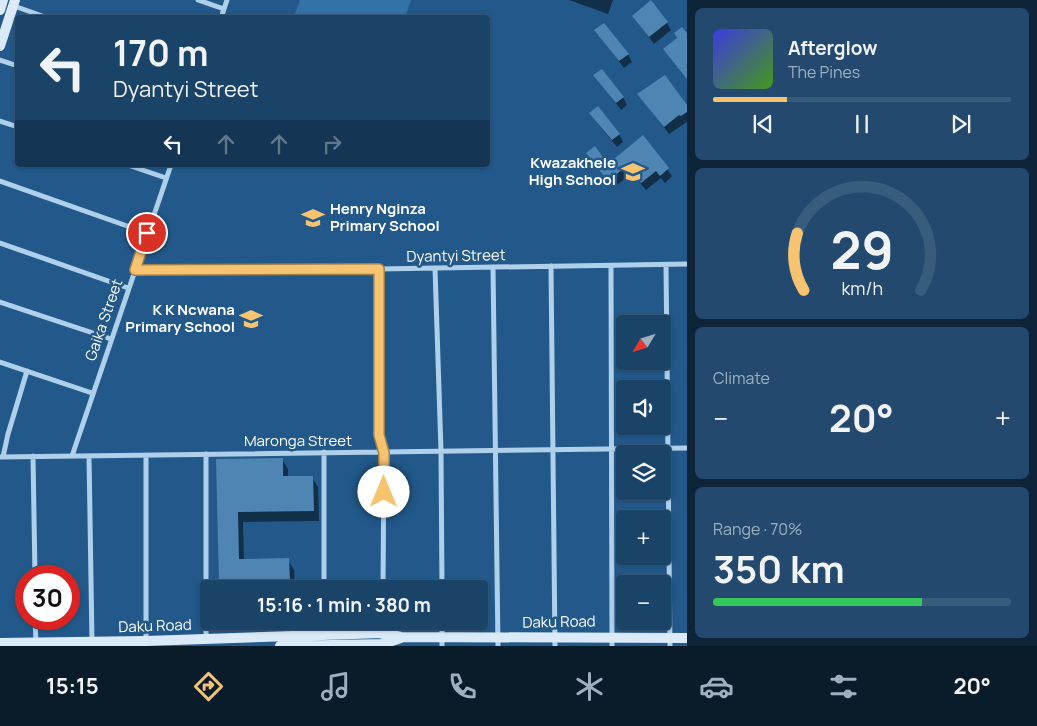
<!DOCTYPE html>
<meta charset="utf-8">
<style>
:root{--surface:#1a4368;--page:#234a6e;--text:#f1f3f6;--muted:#9fb0c0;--line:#385c7c;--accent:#f6c371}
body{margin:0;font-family:Manrope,sans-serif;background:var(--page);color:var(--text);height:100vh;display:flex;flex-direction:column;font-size:19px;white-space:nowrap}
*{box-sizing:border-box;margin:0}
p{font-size:16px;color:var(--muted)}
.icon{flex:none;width:28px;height:28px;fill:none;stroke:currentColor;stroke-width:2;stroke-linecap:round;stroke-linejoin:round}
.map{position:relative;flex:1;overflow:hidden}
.sheet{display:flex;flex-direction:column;gap:8px;padding:8px;background:#0e2539;width:350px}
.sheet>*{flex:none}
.top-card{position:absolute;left:15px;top:15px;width:475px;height:152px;border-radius:5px;box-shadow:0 1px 4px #0004,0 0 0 1px var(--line);background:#1a4368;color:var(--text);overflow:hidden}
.needle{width:32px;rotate:232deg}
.tools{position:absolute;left:616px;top:315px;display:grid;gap:10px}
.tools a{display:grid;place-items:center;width:55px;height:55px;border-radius:5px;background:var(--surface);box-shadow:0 1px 4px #0004,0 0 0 1px var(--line);font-size:25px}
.speed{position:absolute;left:15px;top:565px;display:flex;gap:10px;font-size:25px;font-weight:700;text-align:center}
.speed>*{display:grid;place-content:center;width:65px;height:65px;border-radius:50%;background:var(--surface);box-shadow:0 1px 4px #0004,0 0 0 1px var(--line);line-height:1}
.speed .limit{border:8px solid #d22;background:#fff;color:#111}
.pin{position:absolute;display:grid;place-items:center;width:42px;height:42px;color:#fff;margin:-21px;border:2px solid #fff;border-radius:50%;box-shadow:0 1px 5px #0007}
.me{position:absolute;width:55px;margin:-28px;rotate:0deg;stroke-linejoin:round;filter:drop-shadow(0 0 4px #0008)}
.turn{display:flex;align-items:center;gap:18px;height:105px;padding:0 15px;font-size:22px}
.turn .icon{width:65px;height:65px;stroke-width:2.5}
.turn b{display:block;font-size:35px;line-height:42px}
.lanes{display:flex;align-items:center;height:48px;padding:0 15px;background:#0003;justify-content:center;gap:25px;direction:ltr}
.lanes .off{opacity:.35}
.big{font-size:38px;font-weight:700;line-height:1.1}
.sheet .card{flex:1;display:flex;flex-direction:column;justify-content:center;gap:8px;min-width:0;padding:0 18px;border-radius:8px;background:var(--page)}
.sheet .dial{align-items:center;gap:0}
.dial svg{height:130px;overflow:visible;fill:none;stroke:var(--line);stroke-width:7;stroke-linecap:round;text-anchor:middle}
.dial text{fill:var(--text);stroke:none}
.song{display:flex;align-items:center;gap:15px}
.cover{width:60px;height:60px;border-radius:8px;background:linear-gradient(135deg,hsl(240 70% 55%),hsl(100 70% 35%))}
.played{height:5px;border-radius:2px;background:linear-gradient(90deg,var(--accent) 25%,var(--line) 25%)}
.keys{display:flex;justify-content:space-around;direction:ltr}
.heat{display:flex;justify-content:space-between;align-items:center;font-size:28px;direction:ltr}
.charge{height:8px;border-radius:4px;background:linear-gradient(90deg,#34c759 70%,var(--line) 0)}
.trip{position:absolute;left:200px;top:580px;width:288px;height:50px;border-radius:5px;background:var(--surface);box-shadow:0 1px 4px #0004,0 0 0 1px var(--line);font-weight:700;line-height:50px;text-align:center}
.tab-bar{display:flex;height:80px;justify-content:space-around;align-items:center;background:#0a1b2a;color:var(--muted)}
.tab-bar .icon{width:35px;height:35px}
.tab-bar .selected{color:var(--accent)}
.tab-bar b{font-size:22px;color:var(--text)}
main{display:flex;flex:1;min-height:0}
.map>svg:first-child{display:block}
</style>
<main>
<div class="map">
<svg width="687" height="646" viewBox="0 0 687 646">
<rect width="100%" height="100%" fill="#22598a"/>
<!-- green -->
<path fill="#3372a5" d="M300 0H411L405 17H294Z"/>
<!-- shadow -->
<path fill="#0007" d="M569 0H613L608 14Z
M633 16 667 23 671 30 654 44Z
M596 31 628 54 632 62 624 68Z
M595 76 623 97 627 105 621 110Z
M639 95 687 107V122L669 134Z
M595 120 619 134 623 142 617 147Z
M643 137 672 176 665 183 661 178 646 190 632 173 613 188 588 153 608 165Z
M282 459 288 469V477H312L318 487 319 521 243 522 244 561 288 560 294 570 295 589H224L220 581 217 460Z
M257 621H270L271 630H262Z"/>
<!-- building -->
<path fill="#4f85b3" d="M651 0 668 22 649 37 632 16Z
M604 23 629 54 619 61 594 30Z
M682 27 687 33V79L663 49 677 38 674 33Z
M602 69 624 97 616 103 593 75Z
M665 75 687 105V112L681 116 679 115 664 127 637 94Z
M598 106 620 134 612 140 589 113Z
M643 135 669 168 660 176 656 171 641 183 627 166 608 181 586 153 595 146 608 164Z
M283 458V476H313L314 511 238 512 239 559 289 558 290 580 219 582 216 459Z"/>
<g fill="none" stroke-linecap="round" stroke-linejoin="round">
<!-- street -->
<path stroke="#afd0eb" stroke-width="5" d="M198 0 224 9
M14 6 48 18
M221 18 227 0
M0 60 18 66
M0 121 18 127
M128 165 166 178
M0 181 147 233
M0 243 128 288
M666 265 670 646
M551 266 555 646
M611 266 612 646
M493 267 498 646
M435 268 441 451 442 589
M379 269V435L384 453 383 589
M135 270 379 269 687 264
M0 302 111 339
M0 362 92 393
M206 454V638
M33 456 35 576
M72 456 171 165
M89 456 92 642
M0 457 687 448
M3 457 8 434 27 371
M324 589V452
M35 619 36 642
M383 621V646
M442 621V646
M324 635V621
M146 641V456"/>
<!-- secondary -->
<path stroke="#daeaf8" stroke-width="10" d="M0 10 3 0
M0 46 15 0
M0 643 146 641 383 633 401 637 687 638
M280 646 383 644 401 638"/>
</g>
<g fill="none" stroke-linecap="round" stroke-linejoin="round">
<defs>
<path id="route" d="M147 233 135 270 379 269V435L384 453V492"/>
</defs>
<!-- route casing -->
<use href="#route" stroke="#a07f49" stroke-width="12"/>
<!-- route -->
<use href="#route" stroke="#f6c371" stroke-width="9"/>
</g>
<!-- icons -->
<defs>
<symbol id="school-bare" viewBox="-9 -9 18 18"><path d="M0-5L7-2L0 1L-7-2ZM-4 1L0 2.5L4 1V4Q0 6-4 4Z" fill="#f6c371" stroke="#22598a" stroke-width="2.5" paint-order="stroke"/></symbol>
</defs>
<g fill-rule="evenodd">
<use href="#school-bare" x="617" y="156" width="32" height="32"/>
<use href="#school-bare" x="297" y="202" width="32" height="32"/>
<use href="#school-bare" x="235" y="303" width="32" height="32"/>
</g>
<g text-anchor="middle" stroke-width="5" stroke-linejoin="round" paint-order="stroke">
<!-- poi labels -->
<g font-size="15" font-weight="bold" fill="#fff" stroke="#22598a" text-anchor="end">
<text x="616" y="168">Kwazakhele<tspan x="616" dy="17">High School</tspan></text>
<text x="330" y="214" text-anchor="start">Henry Nginza<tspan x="330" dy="17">Primary School</tspan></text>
<text x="235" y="315">K K Ncwana<tspan x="235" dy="17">Primary School</tspan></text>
</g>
<!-- street labels -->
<g font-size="15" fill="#fff" stroke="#22598a">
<text transform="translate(456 256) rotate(-1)" y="5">Dyantyi Street</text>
<text transform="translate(104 320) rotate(-71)" y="5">Gaika Street</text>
<text x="298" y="446">Maronga Street</text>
<text transform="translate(559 622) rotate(-1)" y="5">Daku Road</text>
<text transform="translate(155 626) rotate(-2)" y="5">Daku Road</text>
</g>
</g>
</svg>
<div class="tools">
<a><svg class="needle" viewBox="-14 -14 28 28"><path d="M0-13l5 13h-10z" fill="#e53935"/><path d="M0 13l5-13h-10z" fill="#9fb0c0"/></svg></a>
<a><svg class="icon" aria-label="sound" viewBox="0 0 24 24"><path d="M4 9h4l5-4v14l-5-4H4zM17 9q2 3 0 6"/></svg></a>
<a><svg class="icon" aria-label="layers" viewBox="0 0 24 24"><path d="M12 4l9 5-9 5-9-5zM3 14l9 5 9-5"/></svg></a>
<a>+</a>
<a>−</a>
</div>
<div class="speed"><div class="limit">30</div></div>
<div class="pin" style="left:147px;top:233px;background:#d93025"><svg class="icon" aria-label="arrive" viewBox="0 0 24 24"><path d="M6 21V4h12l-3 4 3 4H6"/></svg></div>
<svg class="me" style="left:384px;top:492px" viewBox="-20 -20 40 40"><circle r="19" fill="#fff"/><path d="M0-13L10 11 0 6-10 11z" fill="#f6c371"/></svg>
<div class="trip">15:16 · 1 min · 380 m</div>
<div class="top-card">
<div class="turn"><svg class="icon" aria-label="left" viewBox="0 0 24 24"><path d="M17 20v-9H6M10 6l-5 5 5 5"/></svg><div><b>170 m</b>Dyantyi Street</div></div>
<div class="lanes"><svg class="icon" aria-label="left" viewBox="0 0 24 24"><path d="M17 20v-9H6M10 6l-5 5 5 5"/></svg><svg class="icon off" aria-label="ahead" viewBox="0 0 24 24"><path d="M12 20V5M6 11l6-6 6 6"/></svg><svg class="icon off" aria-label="ahead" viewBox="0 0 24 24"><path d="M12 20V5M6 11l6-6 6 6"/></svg><svg class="icon off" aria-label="right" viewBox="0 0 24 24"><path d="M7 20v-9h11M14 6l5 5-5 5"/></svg></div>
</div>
</div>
<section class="sheet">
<div class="card">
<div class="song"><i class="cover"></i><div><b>Afterglow</b><p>The Pines</p></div></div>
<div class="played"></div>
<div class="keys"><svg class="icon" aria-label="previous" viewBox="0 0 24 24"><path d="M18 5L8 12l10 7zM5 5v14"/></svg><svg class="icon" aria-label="pause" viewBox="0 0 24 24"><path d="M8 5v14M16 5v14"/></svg><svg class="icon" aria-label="next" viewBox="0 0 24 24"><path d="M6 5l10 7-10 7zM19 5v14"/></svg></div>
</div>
<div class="card dial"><svg viewBox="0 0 100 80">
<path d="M14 69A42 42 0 1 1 86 69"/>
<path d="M14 69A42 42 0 0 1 10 34" stroke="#f6c371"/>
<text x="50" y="56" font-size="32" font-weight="700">29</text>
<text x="50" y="72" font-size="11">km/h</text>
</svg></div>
<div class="card"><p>Climate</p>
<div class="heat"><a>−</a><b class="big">20°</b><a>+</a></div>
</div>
<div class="card"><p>Range · 70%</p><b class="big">350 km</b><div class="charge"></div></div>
</section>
</main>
<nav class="tab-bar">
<b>15:15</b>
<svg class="icon selected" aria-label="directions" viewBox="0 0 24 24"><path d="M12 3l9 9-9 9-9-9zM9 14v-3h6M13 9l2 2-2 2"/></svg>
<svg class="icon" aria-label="music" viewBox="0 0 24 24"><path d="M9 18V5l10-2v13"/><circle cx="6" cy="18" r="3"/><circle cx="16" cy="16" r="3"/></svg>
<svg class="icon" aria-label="phone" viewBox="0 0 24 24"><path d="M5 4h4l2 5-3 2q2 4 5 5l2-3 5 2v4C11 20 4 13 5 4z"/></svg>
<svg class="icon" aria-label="climate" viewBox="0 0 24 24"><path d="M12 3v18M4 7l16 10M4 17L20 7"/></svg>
<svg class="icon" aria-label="car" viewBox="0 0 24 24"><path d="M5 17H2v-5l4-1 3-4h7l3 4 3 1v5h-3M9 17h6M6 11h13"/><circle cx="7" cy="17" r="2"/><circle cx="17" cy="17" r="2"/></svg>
<svg class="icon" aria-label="filters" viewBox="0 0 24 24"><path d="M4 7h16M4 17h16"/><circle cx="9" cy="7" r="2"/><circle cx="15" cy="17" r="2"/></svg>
<b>20°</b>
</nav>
